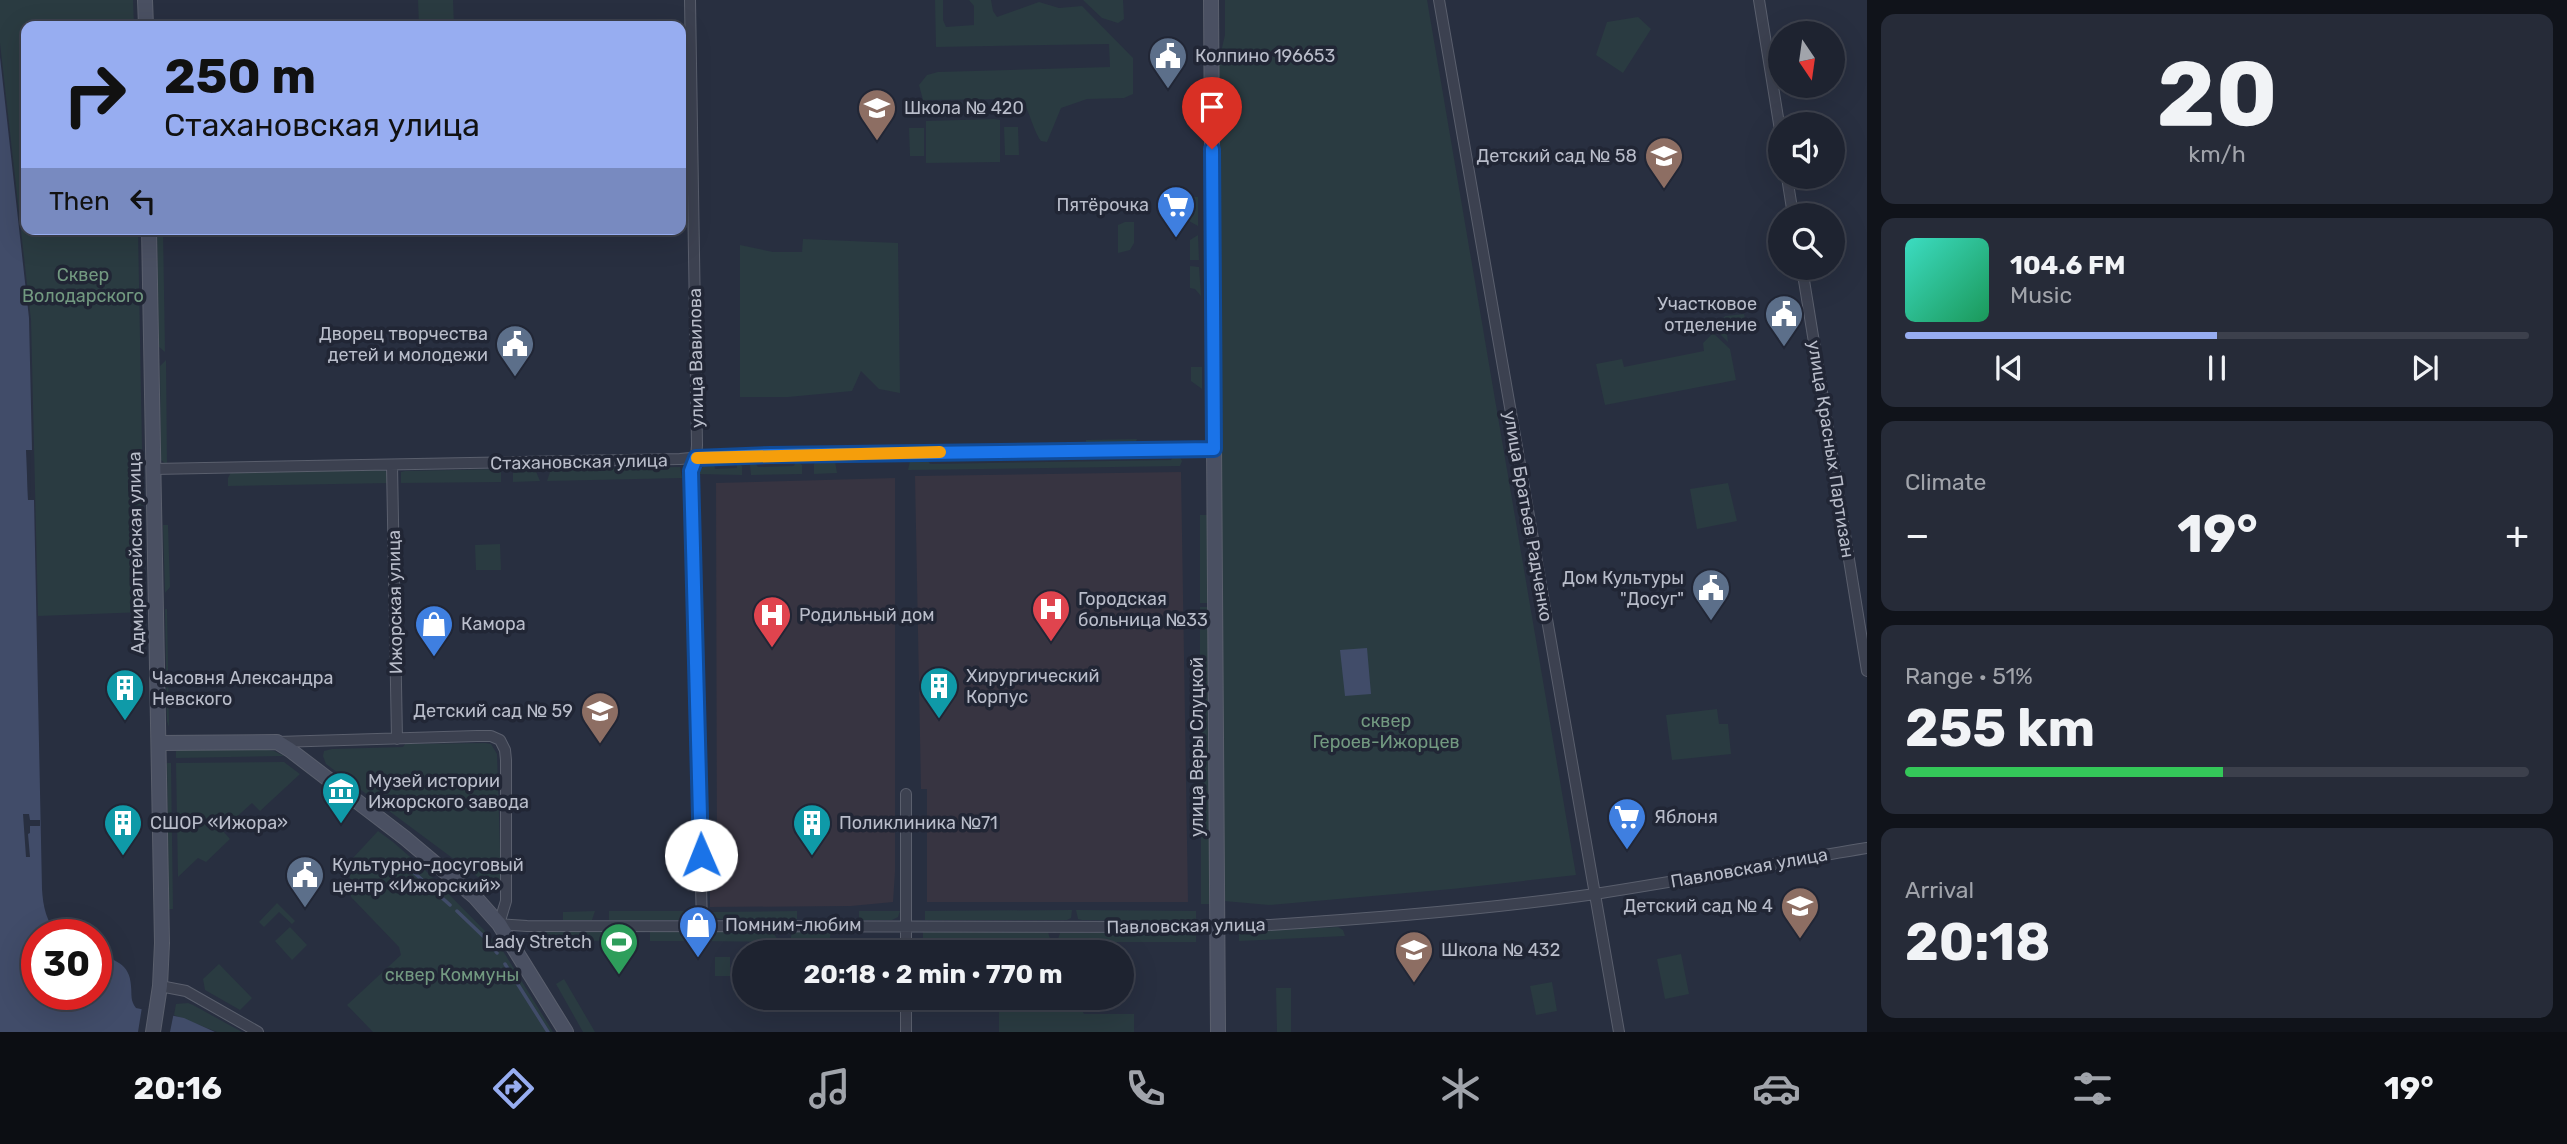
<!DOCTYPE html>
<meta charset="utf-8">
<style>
:root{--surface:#1e2330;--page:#262b38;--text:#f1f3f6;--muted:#a1a4ab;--line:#3c404c;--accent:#97adf1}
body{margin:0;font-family:Rubik,sans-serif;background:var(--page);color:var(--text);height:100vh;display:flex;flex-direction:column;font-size:26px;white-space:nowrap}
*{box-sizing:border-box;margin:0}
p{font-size:23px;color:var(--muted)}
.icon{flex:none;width:38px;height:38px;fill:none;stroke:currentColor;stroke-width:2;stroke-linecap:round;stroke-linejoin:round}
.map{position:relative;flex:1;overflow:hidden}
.side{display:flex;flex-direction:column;gap:14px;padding:14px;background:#10131a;width:700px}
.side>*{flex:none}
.guide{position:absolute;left:21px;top:21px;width:665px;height:214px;border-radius:14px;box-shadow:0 7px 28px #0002,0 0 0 2px var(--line);background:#97adf1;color:#111;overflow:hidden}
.needle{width:46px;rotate:167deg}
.buttons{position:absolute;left:1768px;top:21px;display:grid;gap:14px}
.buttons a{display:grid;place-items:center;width:77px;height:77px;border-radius:50%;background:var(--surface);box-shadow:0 7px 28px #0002,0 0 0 2px var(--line);font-size:35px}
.speed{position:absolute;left:21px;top:919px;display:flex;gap:14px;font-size:35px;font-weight:700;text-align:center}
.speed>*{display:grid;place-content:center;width:91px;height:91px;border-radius:50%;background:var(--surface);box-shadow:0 7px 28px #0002,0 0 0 2px var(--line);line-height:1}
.speed .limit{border:10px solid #d22;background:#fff;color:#111}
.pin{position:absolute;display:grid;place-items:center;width:60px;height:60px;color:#fff;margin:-72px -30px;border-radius:50% 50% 50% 0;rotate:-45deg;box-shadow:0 0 7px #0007}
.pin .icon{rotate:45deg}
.me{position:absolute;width:77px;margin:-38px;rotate:359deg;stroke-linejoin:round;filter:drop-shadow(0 0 5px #0008)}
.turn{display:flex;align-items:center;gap:24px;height:147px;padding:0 28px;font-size:32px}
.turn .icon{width:91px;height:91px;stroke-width:2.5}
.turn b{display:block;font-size:49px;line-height:60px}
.then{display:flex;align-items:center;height:66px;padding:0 28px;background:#0003;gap:14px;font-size:26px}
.big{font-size:52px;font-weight:700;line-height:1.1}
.side .card{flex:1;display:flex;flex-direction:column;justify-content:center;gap:10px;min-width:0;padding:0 24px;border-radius:14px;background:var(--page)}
.side .dial{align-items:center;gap:0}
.dial b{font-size:91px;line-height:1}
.song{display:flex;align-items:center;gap:21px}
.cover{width:84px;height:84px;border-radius:10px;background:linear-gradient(135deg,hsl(170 70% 55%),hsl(150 70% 35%))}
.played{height:7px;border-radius:4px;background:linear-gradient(90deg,var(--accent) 50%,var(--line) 50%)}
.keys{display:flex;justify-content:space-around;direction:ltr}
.heat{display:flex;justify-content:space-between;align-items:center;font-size:38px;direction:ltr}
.charge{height:10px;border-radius:5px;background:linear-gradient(90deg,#34c759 51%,var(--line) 0)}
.trip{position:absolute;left:732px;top:940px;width:402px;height:70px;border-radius:35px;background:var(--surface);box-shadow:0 7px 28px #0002,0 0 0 2px var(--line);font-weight:700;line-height:70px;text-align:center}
.tab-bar{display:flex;height:112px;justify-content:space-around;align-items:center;background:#0c0e13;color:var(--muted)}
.tab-bar .icon{width:49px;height:49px}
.tab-bar .on{color:var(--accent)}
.tab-bar b{font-size:32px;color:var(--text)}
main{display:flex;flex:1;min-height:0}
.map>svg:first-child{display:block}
</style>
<main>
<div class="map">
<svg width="1867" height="1032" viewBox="0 0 1867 1032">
<rect width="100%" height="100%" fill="#282f40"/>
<!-- medical -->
<path fill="#373441" d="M1181 472 1188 902H927V789H921L915 476Z
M895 478V872L893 902 851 906 710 907V880L717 879 716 483Z"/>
<!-- green -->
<path fill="#2a3b41" d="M0 0H133L134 26H26V229H138L145 612 38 616 31 320 0 43Z
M418 0H453L454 26H419Z
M935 0H943V20L946 27 974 25V6L969 0H991L993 11 997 17 1039 2 1059 8 1082 6 1133 58V94L1124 98 1087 99 1061 108 1047 142 1041 141C1032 129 1029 106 1020 99L923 100 919 85 927 75 938 72 1110 67 1109 44 936 47Z
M1083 0H1123L1124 19 1118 23 1102 18Z
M1225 0H1427L1576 875 1452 889 1269 905 1224 901 1219 60 1225 35Z
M1638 17 1651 29 1623 73 1596 55 1607 22Z
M994 119 1000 120V162L926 163V121Z
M1004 127H1018L1019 155H1005Z
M909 128H924V156H910Z
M1189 197H1198V226L1189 221Z
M1125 222H1134V243L1130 250 1118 253V225Z
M157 229H163L165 352 159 347Z
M1198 235 1199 260H1190V240Z
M803 239 898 243 900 393 879 389 861 371 852 391 788 397H740V245L773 252H802Z
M1190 266 1199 267 1201 296 1195 289 1190 288Z
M1744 314 1746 322 1726 326 1728 342 1716 330 1725 316Z
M1713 333 1730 349 1736 380 1605 405 1596 364 1622 359 1624 367 1704 351 1703 343Z
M166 360 167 465 161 460 160 366Z
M1191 367H1202V389L1191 381Z
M1137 439 1135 444 1086 445V440Z
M1174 455H1179L1182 461 1180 466 908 470 910 461 926 458 930 464 1171 460Z
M796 460 802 465V474L751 475 750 465 754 461 758 467 794 466Z
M817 460 835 461 837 473 814 474V464Z
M710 461 714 462 715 469 737 468V461L742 466V475L697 474 704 465Z
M680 467 682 478 547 481 551 469Z
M383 468 387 473 390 483 228 486V478L231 472Z
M501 469V482L401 483V472L405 471Z
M513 469H535L540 481 513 482Z
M1728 483 1737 521 1697 529 1690 489Z
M1200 515H1207L1208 603H1200Z
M163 525H168L170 587 165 593Z
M500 544 501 570H476L475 545Z
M1200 607H1208V702H1200Z
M165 609H167L169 727 167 721Z
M1717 709 1719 724H1728L1731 754 1672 760 1666 715Z
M1209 710V904H1201V711Z
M485 743 491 744 497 754 501 881 494 889 326 764 323 756 324 751 332 749 403 747 405 744Z
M261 749 274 751 284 756 176 758V751L179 750Z
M284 762 300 774 260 811 252 803 222 830 230 839 206 862 198 858 178 877 176 763Z
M167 763H171L173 909H169Z
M378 831 393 842 425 870 485 931 503 951 553 1032H373L347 1005 401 955 399 947 351 897 349 868 352 859Z
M277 903 295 921 292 924 279 912 264 927 259 922Z
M1072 910 1071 918 1067 920H925V911Z
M1076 910 1196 911V921L1082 920 1078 919Z
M595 911 592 920H563V912Z
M609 911H697L696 916 690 920H609Z
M797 911V919H720L713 917 710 912Z
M859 911H900L898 917 892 920H859Z
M290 927 307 945 292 960 275 941Z
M1338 927 1343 930 1345 936 1239 941V932Z
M538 932H604L608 934 609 941 540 940Z
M650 932H689L692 941H650Z
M700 932H773L779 942 697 941V936Z
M792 932H831L829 942H790Z
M923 932H1048L1051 942 923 941Z
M1060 933H1196V942H1057Z
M1681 954 1689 994 1665 999 1657 959Z
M715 957H730V976H715Z
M219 964 252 998 240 1010 205 990 203 979Z
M564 979 595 1032H583L556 984Z
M1552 982 1557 1011 1536 1015 1530 986Z
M1276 988H1291V1032H1277Z
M1015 998H1076L1084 1014H1134V1032H999V999L1014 1000Z
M188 1003 193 1005 242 1032H217L174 1015 176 1004Z"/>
<!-- water -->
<path fill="#414c69" d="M0 57 29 318 32 450H27L28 500H34L42 889C43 906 46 923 59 934H37V994H96V953C114 960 130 963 131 986 132 995 130 1000 136 1008L184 1018 215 1032H0Z
M1367 648 1371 694 1345 696 1340 650Z"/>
<!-- pier -->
<path fill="#282f40" d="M26 450H32V453H30L31 497H34V500H28Z
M23 814H29L30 820H40V826H30V833L28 834 30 857H26Z
M142 1007 174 1012 170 1032H138Z"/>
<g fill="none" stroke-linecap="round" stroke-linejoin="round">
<!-- stream -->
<path stroke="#414c69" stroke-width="3.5" d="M410 869 450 905
M457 911 483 936
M488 941 497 953
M505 964 548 1032"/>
<defs>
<path id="street" d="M690 0 697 445 696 459 691 471 702 926
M1439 0 1619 1032
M1759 0 1780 130
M1787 177 1793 215
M1802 268 1867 671
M392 465 397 739
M154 469 680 459 712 456 1215 448
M277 742 477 736H491L500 740 505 750 506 760V901L499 924 527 926 1236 927C1356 920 1476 911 1595 894 1686 880 1776 863 1867 848
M906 794V952
M160 986 186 991 258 1032
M906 998V1032"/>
<path id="secondary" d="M145 0 146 26
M1211 0 1218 1032
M149 229 162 943 160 986 153 1032
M159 743 277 742 290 750 405 838 475 897 499 924 566 1032"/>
</defs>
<!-- street casing -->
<use href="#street" stroke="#5a5f6d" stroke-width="12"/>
<!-- secondary casing -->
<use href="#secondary" stroke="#5a5f6d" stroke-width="16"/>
<!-- street -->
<use href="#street" stroke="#3c4150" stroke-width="10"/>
<!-- secondary -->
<use href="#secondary" stroke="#4a5062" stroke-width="14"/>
</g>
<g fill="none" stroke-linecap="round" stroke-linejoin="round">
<defs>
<path id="route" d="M701 855 691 471 696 458 771 455 1214 449 1212 149"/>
</defs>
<!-- route casing -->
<use href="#route" stroke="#114b97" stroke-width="18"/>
<!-- route -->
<use href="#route" stroke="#1a73e8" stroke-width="12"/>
<!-- slow -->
<path stroke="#f59e0b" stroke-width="12" d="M697 458 940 452"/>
</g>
<!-- icons -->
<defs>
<symbol id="civic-pin" viewBox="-11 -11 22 30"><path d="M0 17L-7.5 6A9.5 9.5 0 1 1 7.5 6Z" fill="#5c6f8a" stroke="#212635"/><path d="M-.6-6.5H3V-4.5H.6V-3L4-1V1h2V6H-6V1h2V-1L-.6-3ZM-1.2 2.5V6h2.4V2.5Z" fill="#fff"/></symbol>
<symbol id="school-pin" viewBox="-11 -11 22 30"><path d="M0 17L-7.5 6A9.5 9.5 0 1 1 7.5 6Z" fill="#8d6e63" stroke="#212635"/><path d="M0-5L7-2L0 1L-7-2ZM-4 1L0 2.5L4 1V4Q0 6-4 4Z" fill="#fff"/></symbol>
<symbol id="supermarket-pin" viewBox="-11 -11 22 30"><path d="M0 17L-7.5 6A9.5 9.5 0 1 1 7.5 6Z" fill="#3f7fe0" stroke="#212635"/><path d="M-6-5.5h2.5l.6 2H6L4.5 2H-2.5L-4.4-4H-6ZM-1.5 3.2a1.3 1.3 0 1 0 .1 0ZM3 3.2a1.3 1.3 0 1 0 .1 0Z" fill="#fff"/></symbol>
<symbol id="hospital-pin" viewBox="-11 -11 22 30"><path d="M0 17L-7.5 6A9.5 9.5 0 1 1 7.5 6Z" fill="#e0444e" stroke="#212635"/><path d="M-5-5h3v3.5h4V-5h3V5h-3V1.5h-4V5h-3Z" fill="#fff"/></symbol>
<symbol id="shop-pin" viewBox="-11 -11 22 30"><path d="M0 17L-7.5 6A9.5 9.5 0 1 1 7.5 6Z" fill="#3f7fe0" stroke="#212635"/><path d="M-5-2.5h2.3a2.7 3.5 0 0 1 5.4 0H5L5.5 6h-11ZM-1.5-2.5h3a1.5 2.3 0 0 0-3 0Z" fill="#fff"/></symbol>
<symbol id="building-pin" viewBox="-11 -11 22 30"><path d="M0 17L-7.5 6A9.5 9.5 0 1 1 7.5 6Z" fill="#0f9aa8" stroke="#212635"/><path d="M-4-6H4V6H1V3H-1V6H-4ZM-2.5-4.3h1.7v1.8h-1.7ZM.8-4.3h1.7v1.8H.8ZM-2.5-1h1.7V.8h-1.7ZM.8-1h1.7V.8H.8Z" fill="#fff"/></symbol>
<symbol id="museum-pin" viewBox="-11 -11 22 30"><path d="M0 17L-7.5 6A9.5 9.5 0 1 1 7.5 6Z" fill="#0f9aa8" stroke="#212635"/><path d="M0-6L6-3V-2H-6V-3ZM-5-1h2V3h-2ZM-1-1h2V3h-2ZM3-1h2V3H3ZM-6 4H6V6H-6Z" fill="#fff"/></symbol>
<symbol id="stadium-pin" viewBox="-11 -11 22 30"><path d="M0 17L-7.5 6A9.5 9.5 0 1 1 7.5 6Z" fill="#2e9e5b" stroke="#212635"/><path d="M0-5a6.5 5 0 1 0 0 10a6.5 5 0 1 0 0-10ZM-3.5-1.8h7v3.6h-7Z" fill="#fff"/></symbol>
</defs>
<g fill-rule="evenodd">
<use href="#civic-pin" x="1146" y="34" width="44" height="60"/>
<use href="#school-pin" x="855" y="86" width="44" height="60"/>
<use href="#school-pin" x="1642" y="134" width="44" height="60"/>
<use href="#supermarket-pin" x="1154" y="183" width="44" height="60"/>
<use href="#civic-pin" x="1762" y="292" width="44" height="60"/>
<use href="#civic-pin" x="493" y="322" width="44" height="60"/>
<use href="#civic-pin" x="1689" y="566" width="44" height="60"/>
<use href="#hospital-pin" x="1029" y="587" width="44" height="60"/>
<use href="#hospital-pin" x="750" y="593" width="44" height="60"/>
<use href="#shop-pin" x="412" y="602" width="44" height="60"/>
<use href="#building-pin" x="917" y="664" width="44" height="60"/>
<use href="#building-pin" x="103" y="666" width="44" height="60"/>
<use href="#school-pin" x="578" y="689" width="44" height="60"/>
<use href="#museum-pin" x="319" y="769" width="44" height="60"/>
<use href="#supermarket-pin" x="1605" y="795" width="44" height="60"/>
<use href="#building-pin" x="101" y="801" width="44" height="60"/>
<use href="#building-pin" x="790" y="801" width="44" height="60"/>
<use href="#civic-pin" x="283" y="853" width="44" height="60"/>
<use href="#school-pin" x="1778" y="884" width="44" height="60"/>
<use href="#shop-pin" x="676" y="903" width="44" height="60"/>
<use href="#stadium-pin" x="597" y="920" width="44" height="60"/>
<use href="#school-pin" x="1392" y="928" width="44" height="60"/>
</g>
<g text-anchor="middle" stroke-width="7" stroke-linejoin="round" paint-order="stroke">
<!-- poi labels -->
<g font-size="18" fill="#b9bdca" stroke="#212635" text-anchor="start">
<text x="1195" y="62">Колпино 196653</text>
<text x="904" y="114">Школа № 420</text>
<text x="1637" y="162" text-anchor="end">Детский сад № 58</text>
<text x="1149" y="211" text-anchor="end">Пятёрочка</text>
<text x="1757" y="310" text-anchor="end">Участковое<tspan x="1757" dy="21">отделение</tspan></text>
<text x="488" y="340" text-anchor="end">Дворец творчества<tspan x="488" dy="21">детей и молодежи</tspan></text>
<text x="1684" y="584" text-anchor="end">Дом Культуры<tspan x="1684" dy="21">"Досуг"</tspan></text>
<text x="1078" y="605">Городская<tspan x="1078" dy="21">больница №33</tspan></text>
<text x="799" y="621">Родильный дом</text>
<text x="461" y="630">Камора</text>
<text x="966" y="682">Хирургический<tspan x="966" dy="21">Корпус</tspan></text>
<text x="152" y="684">Часовня Александра<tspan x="152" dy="21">Невского</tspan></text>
<text x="573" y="717" text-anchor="end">Детский сад № 59</text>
<text x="368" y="787">Музей истории<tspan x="368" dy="21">Ижорского завода</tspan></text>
<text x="1654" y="823">Яблоня</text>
<text x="150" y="829">СШОР «Ижора»</text>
<text x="839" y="829">Поликлиника №71</text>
<text x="332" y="871">Культурно-досуговый<tspan x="332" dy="21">центр «Ижорский»</tspan></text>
<text x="1773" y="912" text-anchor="end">Детский сад № 4</text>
<text x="725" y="931">Помним-любим</text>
<text x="592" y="948" text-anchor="end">Lady Stretch</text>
<text x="1441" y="956">Школа № 432</text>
</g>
<!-- park labels -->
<g font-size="18" fill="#729980" stroke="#212635">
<text x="83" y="281">Сквер<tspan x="83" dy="21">Володарского</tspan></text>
<text x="1386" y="727">сквер<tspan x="1386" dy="21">Героев-Ижорцев</tspan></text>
<text x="452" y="981">сквер Коммуны</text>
</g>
<!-- street labels -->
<g font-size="18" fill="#b9bdca" stroke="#212635">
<text transform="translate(696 358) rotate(-91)" y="6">улица Вавилова</text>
<text transform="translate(1831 449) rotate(81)" y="6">улица Красных Партизан</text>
<text transform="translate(579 462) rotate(-1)" y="6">Стахановская улица</text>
<text transform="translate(1528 516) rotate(80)" y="6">улица Братьев Радченко</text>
<text transform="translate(136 553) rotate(-91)" y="6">Адмиралтейская улица</text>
<text transform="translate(395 602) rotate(-91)" y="6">Ижорская улица</text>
<text transform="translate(1197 747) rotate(-90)" y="6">улица Веры Слуцкой</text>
<text transform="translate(1749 868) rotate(-10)" y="6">Павловская улица</text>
<text transform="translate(1186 926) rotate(-1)" y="6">Павловская улица</text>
</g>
</g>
</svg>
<div class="buttons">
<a><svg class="needle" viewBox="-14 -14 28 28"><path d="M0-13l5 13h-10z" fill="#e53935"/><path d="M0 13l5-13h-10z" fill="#a1a4ab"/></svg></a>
<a><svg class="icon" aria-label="sound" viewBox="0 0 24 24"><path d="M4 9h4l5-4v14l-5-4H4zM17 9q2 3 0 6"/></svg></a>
<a><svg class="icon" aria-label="search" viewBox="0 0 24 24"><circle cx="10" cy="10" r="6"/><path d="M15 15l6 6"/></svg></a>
</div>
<div class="speed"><div class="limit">30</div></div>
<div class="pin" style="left:1212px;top:149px;background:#d93025"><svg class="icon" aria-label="arrive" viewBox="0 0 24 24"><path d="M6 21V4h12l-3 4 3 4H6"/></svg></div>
<svg class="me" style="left:701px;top:855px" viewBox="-20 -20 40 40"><circle r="19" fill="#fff"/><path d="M0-13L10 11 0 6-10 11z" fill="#1a73e8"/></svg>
<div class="trip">20:18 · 2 min · 770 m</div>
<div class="guide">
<div class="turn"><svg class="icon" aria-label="right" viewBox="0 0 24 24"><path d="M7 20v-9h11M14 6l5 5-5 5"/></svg><div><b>250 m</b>Стахановская улица</div></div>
<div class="then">Then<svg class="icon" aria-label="left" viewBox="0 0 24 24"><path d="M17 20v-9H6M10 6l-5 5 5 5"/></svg></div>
</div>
</div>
<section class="side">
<div class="card dial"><b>20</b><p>km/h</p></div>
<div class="card">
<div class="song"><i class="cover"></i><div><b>104.6 FM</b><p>Music</p></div></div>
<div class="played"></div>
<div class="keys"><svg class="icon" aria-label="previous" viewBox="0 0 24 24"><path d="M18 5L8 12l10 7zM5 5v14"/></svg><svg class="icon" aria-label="pause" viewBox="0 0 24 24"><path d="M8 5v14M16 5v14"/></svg><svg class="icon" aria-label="next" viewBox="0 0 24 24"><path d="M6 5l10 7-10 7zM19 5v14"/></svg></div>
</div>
<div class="card"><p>Climate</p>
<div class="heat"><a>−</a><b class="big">19°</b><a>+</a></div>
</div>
<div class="card"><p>Range · 51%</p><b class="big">255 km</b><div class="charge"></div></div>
<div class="card"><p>Arrival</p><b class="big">20:18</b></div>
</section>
</main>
<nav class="tab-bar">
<b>20:16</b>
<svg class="icon on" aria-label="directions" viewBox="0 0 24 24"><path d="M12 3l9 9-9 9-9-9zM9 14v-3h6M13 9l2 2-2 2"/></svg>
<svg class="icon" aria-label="music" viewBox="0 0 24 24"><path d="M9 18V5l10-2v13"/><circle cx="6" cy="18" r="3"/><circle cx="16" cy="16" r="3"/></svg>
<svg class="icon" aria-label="phone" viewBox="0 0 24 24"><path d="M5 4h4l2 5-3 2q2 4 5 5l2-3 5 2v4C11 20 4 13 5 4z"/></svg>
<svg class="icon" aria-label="climate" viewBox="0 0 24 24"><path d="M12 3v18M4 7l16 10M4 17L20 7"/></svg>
<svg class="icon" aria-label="car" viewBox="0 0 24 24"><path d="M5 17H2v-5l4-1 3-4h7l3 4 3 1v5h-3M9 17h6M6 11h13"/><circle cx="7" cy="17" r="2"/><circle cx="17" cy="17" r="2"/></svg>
<svg class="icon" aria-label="filters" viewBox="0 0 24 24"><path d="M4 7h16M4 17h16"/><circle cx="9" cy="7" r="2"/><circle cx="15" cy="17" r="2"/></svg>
<b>19°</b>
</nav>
